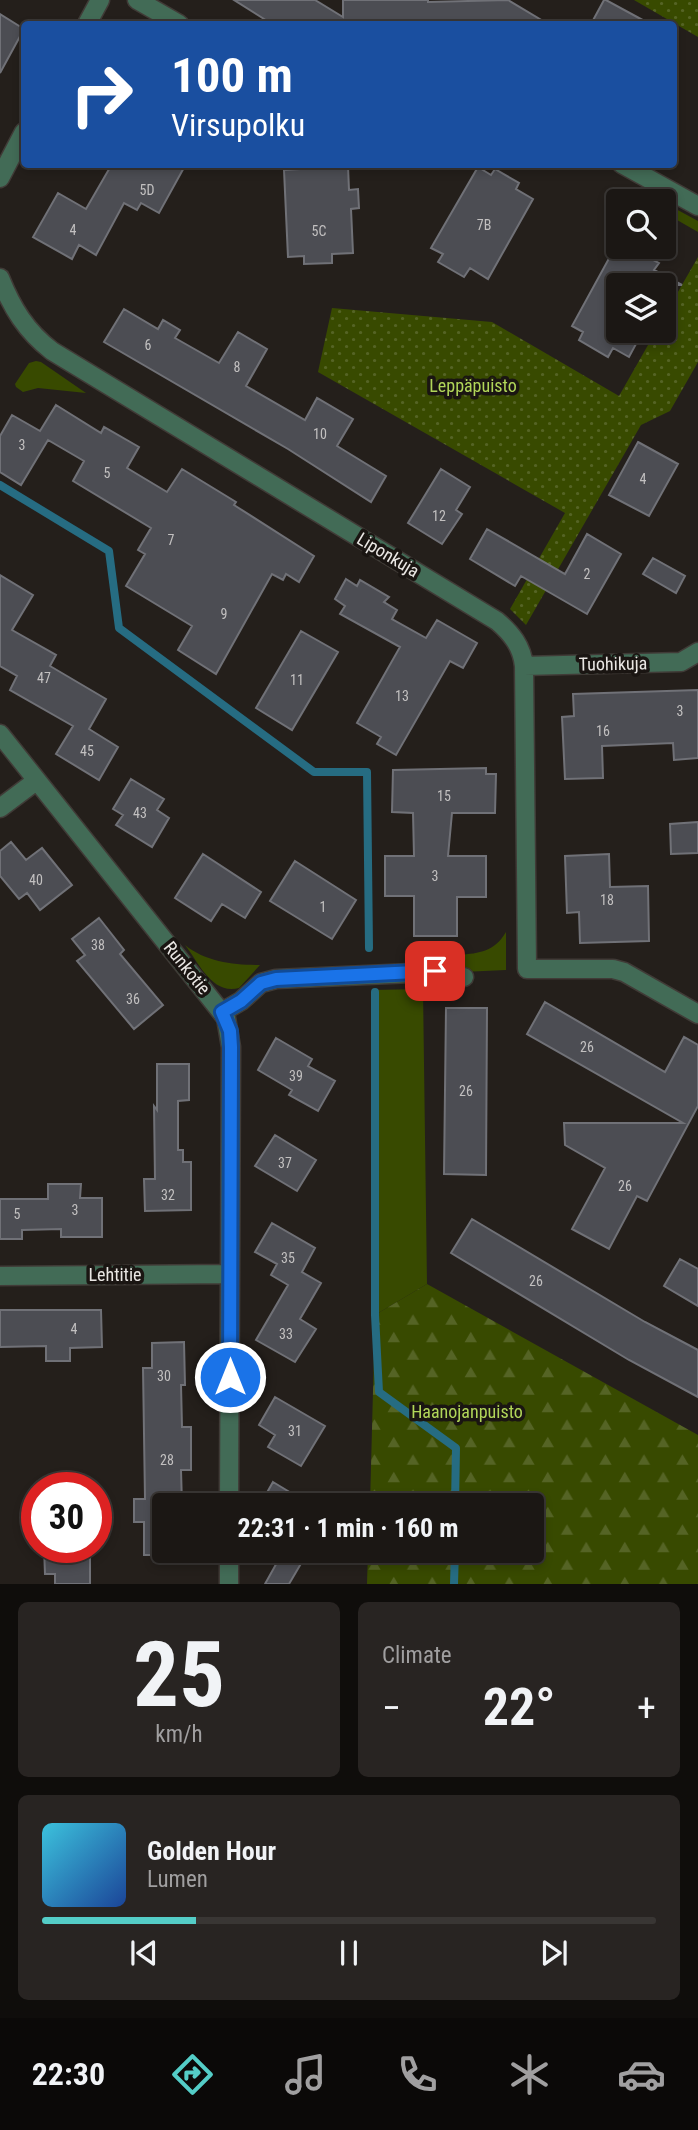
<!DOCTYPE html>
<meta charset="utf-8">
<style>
:root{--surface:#1b1714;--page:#282422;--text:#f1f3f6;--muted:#a09fa0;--line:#393634;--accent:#54cdc7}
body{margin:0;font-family:"Roboto Condensed",sans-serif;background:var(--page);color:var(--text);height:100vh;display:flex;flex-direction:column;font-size:26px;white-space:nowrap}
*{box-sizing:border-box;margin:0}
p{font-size:23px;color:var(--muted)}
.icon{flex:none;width:38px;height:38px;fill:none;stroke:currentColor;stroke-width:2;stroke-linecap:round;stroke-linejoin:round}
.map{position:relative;height:1584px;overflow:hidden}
.sheet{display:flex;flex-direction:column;gap:18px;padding:18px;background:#0f0d0b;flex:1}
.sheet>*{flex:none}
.hud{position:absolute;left:21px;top:21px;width:656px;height:147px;border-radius:7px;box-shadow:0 4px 10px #0003,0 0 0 2px var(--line);background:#1a4fa0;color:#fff;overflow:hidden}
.controls{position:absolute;left:606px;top:189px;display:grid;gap:14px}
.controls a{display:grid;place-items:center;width:70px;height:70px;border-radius:7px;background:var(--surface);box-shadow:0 4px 10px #0003,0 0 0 2px var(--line);font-size:35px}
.speed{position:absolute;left:21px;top:1472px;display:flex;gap:14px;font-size:35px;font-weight:700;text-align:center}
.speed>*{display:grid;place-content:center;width:91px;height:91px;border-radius:50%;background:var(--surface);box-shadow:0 4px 10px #0003,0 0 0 2px var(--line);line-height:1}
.speed .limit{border:10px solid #d22;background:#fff;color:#111}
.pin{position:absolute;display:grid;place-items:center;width:60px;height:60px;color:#fff;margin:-30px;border-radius:14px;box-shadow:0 4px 10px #0006}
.me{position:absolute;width:77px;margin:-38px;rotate:0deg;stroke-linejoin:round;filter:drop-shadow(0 0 5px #0008)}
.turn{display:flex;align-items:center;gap:24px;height:147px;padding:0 35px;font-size:32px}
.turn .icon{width:91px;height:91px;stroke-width:2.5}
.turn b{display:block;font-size:49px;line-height:60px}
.big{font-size:52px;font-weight:700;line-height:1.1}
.sheet .tile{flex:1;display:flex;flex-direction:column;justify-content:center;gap:10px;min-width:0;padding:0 24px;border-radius:10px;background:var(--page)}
.sheet .dial{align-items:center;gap:0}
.dial b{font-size:91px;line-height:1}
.song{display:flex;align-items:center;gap:21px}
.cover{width:84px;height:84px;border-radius:10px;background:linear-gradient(135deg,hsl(190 70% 55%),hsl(220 70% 35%))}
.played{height:7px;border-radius:4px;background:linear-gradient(90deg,var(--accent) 25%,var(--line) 25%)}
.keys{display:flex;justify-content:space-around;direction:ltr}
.heat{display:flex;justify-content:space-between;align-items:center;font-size:38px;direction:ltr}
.sheet .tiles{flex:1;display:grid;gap:18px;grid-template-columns:1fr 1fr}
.tile:last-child{grid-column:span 2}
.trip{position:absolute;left:152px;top:1493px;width:392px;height:70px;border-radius:7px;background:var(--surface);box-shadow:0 4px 10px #0003,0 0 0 2px var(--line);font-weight:700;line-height:70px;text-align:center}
.tab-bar{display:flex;height:112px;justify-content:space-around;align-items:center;background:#0b0908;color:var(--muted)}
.tab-bar .icon{width:49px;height:49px}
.tab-bar .current{color:var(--accent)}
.tab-bar b{font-size:32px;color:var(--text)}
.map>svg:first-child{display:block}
</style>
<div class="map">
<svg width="698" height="1584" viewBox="0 0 698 1584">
<defs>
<pattern id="forest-firs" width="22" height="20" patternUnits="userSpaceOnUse" patternTransform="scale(1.75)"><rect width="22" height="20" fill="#384a00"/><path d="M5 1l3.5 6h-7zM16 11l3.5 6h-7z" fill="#556425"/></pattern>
<pattern id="park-dots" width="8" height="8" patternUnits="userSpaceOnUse" patternTransform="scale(1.75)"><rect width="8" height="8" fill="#384a00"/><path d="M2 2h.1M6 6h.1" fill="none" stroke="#556425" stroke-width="1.8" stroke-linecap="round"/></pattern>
</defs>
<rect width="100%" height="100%" fill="#241f1b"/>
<!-- green -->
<path fill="#384a00" d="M663 202 698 221V232L663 212Z
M36 361 41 362 86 393 38 388 23 392 16 387 15 384 29 363Z
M506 932V970L462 972 459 969V955C480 953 494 952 506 932Z
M185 945C206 962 234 965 260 965L239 988C212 995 199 963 185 945Z
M423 989 427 1284 375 1315 372 990Z"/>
<!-- forest -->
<path fill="url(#forest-firs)" d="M427 1284 698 1435V1584H367L368 1551 532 1550V1505H370L375 1315Z"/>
<!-- park -->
<path fill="url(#park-dots)" d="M634 0H698V37Z
M698 257V362L670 411 641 425 526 625 510 609 565 513 318 372 332 308 492 322 619 396 656 331H663V318Z"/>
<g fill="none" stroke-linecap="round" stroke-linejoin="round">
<!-- stream -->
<path stroke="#266c82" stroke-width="8" d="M0 485 109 551 119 628 314 772H367L369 948
M375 992V1315L379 1392 456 1448 455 1505
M454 1584 455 1550"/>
</g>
<!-- building -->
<path fill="#4c4d53" stroke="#707177" stroke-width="2" d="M234 0H315L343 17V0H428V2L508 0 548 24H272Z
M604 0H606L650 24H591Z
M0 14 24 29 0 73Z
M112 164H186L159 213 141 203 137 210 124 203 96 255 79 245 72 259 33 237 58 193 86 209Z
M298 164 348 166 349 190 358 189 359 208 351 209 353 253 332 254V263L304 264V256L288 257 284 170 299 169Z
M478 167 491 175 495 169 519 183 516 189 533 199 488 279 470 268 464 277 438 262 443 254 431 248Z
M618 242V247H629L659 263 654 270 682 285H618V331H643L629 357 613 348 608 357 579 340 583 332 572 326Z
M124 309 158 329 163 320 180 330 175 338 219 363 238 332 267 349 246 386 305 420 317 398 353 419 337 446 386 476 371 502 288 449 104 342Z
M56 405 101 433 104 427 139 447 127 468 167 492 182 469 236 502 234 505 314 556 299 582 286 574 283 580 272 574 216 674 178 650 192 626 126 586 145 554 138 550 151 528 73 481 84 461 48 440 21 485 0 472V436L12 415 40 431Z
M638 442 678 464 649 516 609 495Z
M441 469 470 487 456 510 462 514 442 544 408 523Z
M487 529 565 574 587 534 621 554 587 614 521 576 515 586 470 559Z
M653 558 685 576 676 593 643 574Z
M0 575 33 595 12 630 56 655 50 666 106 699 89 729 118 747 99 780 56 754 73 726 10 690 17 676 0 666Z
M346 579 357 586 360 580 389 597 384 602 397 610 392 619 426 638 437 620 477 643 463 668 450 661 396 755 377 744 381 737 357 723 400 647 340 614 345 606 335 599Z
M301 631 338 652 292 730 256 708Z
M698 690V758L674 760 673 743 602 746 603 778 565 779 562 717 574 716 573 694Z
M486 768V774H496L495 813H452L448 856H486V897H457V936H414V896H385V856H414L413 813 392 812 393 770Z
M131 779 164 799 157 810 169 818 152 847 116 825 123 815 113 809Z
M698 822V853L671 854 670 824Z
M11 842 26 860 42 848 72 885 40 910 27 893 19 899 0 876V851Z
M203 854 261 892 245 918 222 904 211 921 175 898Z
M609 854 610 887 648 886 649 941 580 943 579 912 567 913 565 856Z
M295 861 356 900 332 939 270 901Z
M99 918 124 950 120 954 163 1005 134 1029 77 961 85 955 72 939Z
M545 1002 665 1072 684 1037 698 1045V1106L647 1201 637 1196 609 1249 572 1229 605 1168 565 1145 564 1123H683L527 1034Z
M446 1008H487L486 1175 444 1174Z
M276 1038 312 1059 308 1066 335 1081 318 1111 289 1095 292 1090 258 1070Z
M157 1064H189V1100L178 1101V1150H183V1162H191V1210L145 1211 144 1179H155L154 1106 157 1110Z
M275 1135 316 1160 297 1191 255 1166Z
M48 1184H81L80 1198H102V1237H61V1229L22 1230V1239H0V1199H48Z
M472 1219 645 1322 698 1350V1397L629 1360 451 1253Z
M272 1223 315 1248 302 1272 321 1283 300 1319 316 1329 295 1362 256 1340 288 1285 271 1275 277 1264 255 1252Z
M680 1259 698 1269V1306L664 1286Z
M0 1310H101L102 1347 70 1348V1361H46V1346L0 1347Z
M184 1342 185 1385H181L182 1427H191V1470H181L182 1505H164V1555H144V1522H134V1499H145L143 1368H152V1343Z
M275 1397 325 1426 301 1466 268 1447 275 1435 259 1425Z
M273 1482 311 1505H260Z
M44 1547H90V1584H55V1574H45Z
M284 1550H309L289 1584H265Z"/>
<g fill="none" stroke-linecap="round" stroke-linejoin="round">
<defs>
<path id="street" d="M137 0 179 24
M87 24 100 0
M622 164 698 206
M0 178 24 132
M0 278C12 308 26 331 52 351L497 621C511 633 522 646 524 666L527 969H613L624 972 698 1014
M524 666 681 662 698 652
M0 734 226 1018 231 1047 229 1505
M0 808 36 781
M222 1012 241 1001 261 983 276 979 435 972 464 977
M0 1276 230 1274
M229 1584V1550"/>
</defs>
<!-- street casing -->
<use href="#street" stroke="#403b37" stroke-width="21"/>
<!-- street -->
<use href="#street" stroke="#426b56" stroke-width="18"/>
</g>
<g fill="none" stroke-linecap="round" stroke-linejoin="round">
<defs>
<path id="route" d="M230 1377 231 1047 230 1031 222 1012 241 1001 261 983 276 979 435 971"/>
</defs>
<!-- route casing -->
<use href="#route" stroke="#114b97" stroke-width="18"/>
<!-- route -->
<use href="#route" stroke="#1a73e8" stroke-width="12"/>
</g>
<g text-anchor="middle" stroke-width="7" stroke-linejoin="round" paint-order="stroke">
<!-- number labels -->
<g font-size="14" fill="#c2c0c0">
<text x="147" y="195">5D</text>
<text x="484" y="230">7B</text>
<text x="73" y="235">4</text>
<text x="319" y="236">5C</text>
<text x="148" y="350">6</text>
<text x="237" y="372">8</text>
<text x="320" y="439">10</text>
<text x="22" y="450">3</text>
<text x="107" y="478">5</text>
<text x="643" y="484">4</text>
<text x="439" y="521">12</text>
<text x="171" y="545">7</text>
<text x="587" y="579">2</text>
<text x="224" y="619">9</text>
<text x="44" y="683">47</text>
<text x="297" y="685">11</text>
<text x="402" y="701">13</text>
<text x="680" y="716">3</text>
<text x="603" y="736">16</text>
<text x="87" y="756">45</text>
<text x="444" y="801">15</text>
<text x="140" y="818">43</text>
<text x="435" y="881">3</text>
<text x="36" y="885">40</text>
<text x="607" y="905">18</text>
<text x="323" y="912">1</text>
<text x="98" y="950">38</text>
<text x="133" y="1004">36</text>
<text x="587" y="1052">26</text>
<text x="296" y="1081">39</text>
<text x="466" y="1096">26</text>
<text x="285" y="1168">37</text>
<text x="625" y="1191">26</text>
<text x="168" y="1200">32</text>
<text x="75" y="1215">3</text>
<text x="17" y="1219">5</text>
<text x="288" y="1263">35</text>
<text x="536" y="1286">26</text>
<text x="74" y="1334">4</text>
<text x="286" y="1339">33</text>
<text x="164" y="1381">30</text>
<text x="295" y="1436">31</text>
<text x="167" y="1465">28</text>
</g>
<!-- park labels -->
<g font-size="18" fill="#b1d659" stroke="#1a1512">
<text x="473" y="392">Leppäpuisto</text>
<text x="467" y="1418">Haanojanpuisto</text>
</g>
<!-- street labels -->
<g font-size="18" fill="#eae7e4" stroke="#1a1512">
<text transform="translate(388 555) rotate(31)" y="6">Liponkuja</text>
<text transform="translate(613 664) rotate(-1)" y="6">Tuohikuja</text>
<text transform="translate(187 968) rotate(51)" y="6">Runkotie</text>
<text x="115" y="1281">Lehtitie</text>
</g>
</g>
</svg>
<div class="controls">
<a><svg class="icon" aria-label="search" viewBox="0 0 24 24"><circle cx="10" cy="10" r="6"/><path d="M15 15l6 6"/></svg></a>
<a><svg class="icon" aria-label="layers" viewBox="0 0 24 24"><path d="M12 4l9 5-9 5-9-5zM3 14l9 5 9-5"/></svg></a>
</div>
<div class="speed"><div class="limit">30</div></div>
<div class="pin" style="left:435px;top:971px;background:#d93025"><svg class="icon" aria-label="arrive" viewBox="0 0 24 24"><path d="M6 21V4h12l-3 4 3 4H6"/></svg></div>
<svg class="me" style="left:230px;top:1377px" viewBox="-20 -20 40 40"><circle r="17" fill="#1a73e8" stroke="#fff" stroke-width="3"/><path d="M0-11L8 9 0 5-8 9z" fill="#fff"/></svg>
<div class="trip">22:31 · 1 min · 160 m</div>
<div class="hud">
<div class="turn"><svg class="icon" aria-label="right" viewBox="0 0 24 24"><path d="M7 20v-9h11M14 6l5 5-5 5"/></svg><div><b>100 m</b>Virsupolku</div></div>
</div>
</div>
<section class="sheet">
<div class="tiles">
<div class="tile dial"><b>25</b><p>km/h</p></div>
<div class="tile"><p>Climate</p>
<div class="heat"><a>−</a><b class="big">22°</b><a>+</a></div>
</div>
<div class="tile">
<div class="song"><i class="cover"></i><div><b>Golden Hour</b><p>Lumen</p></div></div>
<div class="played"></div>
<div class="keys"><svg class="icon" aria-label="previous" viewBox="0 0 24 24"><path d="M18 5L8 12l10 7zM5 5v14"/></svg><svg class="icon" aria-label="pause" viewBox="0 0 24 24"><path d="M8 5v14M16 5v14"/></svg><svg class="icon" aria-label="next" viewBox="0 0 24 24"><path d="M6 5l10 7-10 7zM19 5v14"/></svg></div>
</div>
</div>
</section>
<nav class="tab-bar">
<b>22:30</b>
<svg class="icon current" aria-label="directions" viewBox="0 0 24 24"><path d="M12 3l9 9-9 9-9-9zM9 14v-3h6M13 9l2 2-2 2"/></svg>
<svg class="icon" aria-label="music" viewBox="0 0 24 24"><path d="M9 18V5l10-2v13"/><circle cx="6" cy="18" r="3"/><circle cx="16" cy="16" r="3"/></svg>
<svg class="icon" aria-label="phone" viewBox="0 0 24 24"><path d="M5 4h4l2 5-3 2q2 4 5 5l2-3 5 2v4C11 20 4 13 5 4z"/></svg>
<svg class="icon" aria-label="climate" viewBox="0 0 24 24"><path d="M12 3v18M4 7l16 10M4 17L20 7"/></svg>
<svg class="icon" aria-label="car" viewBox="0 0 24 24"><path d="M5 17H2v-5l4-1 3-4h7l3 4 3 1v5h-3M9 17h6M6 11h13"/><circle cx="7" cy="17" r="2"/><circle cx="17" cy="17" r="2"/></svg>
</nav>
